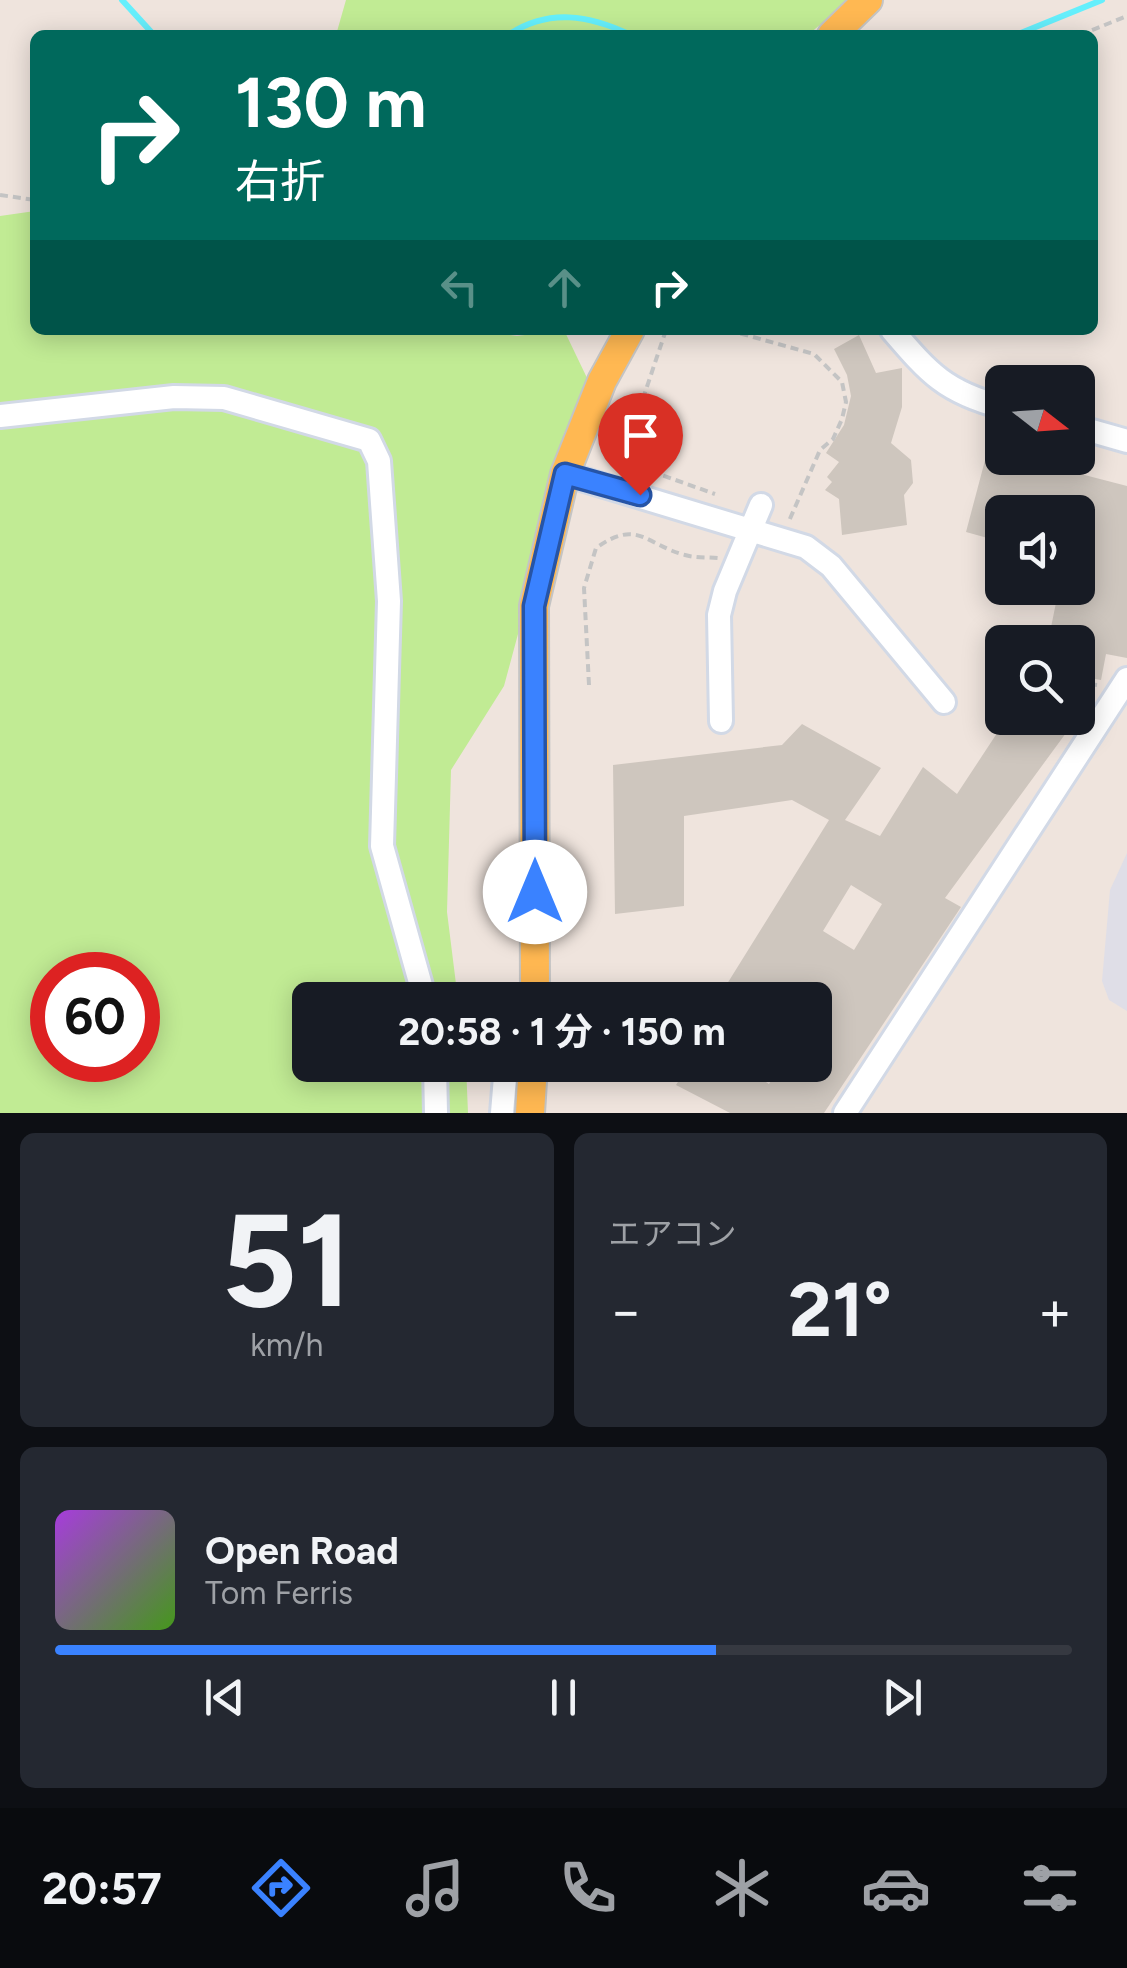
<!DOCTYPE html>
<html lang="ja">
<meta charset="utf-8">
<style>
:root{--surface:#171b24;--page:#242831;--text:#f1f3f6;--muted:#9ea1a6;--line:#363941;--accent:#3a82ff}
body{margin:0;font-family:Figtree,"Noto Sans JP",sans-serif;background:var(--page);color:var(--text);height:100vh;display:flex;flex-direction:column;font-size:38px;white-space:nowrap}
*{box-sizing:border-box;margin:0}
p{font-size:32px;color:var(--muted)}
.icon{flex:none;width:55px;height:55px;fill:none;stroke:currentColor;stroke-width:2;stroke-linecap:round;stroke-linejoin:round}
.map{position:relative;height:1113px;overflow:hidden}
.side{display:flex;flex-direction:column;gap:20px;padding:20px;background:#0d0f14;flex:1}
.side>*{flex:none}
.top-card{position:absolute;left:30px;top:30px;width:1068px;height:305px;border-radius:15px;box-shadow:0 5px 25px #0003;background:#00695c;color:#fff;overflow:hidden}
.needle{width:65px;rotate:107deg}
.buttons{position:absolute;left:985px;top:365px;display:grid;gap:20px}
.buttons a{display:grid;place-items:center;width:110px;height:110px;border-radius:15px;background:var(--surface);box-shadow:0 5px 25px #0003;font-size:50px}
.speed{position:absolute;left:30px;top:952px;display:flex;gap:20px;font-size:50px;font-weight:700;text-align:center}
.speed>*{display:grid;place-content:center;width:130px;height:130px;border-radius:50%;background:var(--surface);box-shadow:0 5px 25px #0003;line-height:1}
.speed .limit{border:15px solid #d22;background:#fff;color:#111}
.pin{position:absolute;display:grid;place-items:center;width:85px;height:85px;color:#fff;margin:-102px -42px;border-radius:50% 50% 50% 0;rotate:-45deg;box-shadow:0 0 10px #0007}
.pin .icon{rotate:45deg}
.me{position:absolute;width:110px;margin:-55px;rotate:0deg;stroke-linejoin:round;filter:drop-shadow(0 0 8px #0008)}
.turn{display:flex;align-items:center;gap:35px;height:210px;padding:0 40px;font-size:45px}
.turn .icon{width:130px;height:130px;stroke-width:2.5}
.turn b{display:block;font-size:70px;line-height:85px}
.lanes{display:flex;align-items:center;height:95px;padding:0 40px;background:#0003;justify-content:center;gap:50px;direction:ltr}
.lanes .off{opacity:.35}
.big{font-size:75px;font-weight:700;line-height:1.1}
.side .card{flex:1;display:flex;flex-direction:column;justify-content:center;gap:15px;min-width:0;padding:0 35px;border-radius:15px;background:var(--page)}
.side .dial{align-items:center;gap:0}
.dial b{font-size:130px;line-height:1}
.song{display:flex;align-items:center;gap:30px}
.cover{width:120px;height:120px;border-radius:15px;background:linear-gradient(135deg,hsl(280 70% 55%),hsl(100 70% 35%))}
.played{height:10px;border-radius:5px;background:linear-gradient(90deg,var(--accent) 65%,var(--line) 65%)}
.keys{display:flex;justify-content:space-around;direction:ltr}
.heat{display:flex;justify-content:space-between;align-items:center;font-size:55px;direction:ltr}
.side .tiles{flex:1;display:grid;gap:20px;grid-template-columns:1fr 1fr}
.card:last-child{grid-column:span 2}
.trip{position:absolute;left:292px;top:982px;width:540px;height:100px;border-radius:15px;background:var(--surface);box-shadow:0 5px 25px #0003;font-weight:700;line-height:100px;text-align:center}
.tab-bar{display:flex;height:160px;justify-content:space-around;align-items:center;background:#090b0e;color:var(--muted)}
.tab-bar .icon{width:70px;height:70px}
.tab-bar .on{color:var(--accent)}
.tab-bar b{font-size:45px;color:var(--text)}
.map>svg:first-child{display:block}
</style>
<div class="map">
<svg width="1127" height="1113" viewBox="0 0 1127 1113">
<rect width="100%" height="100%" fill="#efe4dd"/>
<!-- industrial -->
<path fill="#dfdee7" d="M1127 853V1011L1109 1000 1102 981 1110 890Z"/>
<!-- green -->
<path fill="#c1eb94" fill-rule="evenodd" d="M346 0H849L808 35H336Z
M35 211V330H470L517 336 564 330 588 380 564 434 543 509 525 608 504 686 451 770 447 912 458 1000H310V1065H466L468 1113H0V216ZM52 975H138V1060H52Z"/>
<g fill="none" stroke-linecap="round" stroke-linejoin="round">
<!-- stream -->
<path stroke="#65effc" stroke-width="6" d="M122 0 154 35
M508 35C549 8 589 15 631 35
M1016 35 1102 0"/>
</g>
<!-- building -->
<path fill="#cec6be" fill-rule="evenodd" d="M859 335 876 373 902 368V407L891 443 911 460 913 483 904 495 907 525 842 535 839 499 825 490 832 482 827 477 839 462 826 453 844 425 851 396 847 375 834 349Z
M988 449 1002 453V458H1019L1127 486V658L1106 654 1101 680 1078 676V642H1048L1059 588H1078V512H1002V542L966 532Z
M1007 718H1077L945 898 961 907 824 1113H730L676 1085 689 1065H739L769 1084 781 1065H815V1000H717L829 820 792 800 684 816V906L615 914 613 765 782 745 802 724 881 768 845 820 880 836 923 767 957 794ZM851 885 882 904 854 950 823 931Z"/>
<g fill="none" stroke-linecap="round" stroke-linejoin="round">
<defs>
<path id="minor" d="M892 330C929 373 945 392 1002 407
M0 416 174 397 224 398 369 440 379 461 389 601 382 846 425 1000
M1078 427 1127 441
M565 474 806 547 831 566 944 702
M721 721 719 615 725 591 761 505
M435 1065 436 1113
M502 1113 506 1065
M845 1113 1127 679"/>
<path id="major" d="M832 35 868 0
M535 1000 534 606 565 474 602 381 630 330
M530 1113 533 1065"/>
</defs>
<!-- minor casing -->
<use href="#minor" stroke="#d2d9e6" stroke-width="28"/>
<!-- major casing -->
<use href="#major" stroke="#c4c4c4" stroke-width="32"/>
<!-- path -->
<path stroke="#c4c4c4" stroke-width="4" stroke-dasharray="8 5" stroke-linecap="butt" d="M1080 35 1127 16
M0 195 35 200
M666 330 622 461 715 494
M728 330 814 354 842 382 846 402 842 419 833 439 820 450 789 521
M1082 683 1097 685
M589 685 584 588 596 548C638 518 646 545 685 555 695 558 707 557 718 558"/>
<!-- minor -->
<use href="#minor" stroke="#fff" stroke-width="22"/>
<!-- major -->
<use href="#major" stroke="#ffb852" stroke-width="28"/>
</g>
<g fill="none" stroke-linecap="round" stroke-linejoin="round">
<defs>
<path id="route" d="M535 892 534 606 565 474 640 495"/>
</defs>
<!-- route casing -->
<use href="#route" stroke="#2654a6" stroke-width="25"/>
<!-- route -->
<use href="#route" stroke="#3a82ff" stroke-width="18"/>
</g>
</svg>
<div class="buttons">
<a><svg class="needle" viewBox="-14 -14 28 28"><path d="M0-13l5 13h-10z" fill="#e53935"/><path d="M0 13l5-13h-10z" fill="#9ea1a6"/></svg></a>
<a><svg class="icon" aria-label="sound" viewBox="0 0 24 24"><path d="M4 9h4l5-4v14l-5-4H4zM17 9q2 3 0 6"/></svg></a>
<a><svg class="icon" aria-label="search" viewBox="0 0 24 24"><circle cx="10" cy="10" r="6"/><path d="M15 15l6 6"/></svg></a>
</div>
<div class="speed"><div class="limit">60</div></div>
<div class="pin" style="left:640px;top:495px;background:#d93025"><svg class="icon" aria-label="arrive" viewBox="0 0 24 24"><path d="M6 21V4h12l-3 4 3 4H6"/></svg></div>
<svg class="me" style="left:535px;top:892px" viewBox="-20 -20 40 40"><circle r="19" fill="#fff"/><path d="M0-13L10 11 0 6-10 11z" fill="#3a82ff"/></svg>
<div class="trip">20:58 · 1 分 · 150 m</div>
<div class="top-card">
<div class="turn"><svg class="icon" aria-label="right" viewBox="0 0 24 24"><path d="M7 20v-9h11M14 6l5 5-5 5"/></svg><div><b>130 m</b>右折</div></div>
<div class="lanes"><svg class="icon off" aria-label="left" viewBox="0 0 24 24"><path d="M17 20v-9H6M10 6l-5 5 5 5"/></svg><svg class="icon off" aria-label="ahead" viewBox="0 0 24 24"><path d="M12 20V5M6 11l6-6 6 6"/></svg><svg class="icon" aria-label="right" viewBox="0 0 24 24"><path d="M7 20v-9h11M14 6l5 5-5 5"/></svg></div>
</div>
</div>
<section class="side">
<div class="tiles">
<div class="card dial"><b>51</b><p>km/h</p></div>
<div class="card"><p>エアコン</p>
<div class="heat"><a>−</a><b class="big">21°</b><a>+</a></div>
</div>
<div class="card">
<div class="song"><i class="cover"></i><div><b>Open Road</b><p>Tom Ferris</p></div></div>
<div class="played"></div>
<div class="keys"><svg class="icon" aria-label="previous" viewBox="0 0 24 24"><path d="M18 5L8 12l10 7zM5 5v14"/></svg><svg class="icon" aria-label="pause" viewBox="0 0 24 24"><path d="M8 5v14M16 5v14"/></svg><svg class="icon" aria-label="next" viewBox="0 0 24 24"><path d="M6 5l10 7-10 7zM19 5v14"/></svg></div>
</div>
</div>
</section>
<nav class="tab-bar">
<b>20:57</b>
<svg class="icon on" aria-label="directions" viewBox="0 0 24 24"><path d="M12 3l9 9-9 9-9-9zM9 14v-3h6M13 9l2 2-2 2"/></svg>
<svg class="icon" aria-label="music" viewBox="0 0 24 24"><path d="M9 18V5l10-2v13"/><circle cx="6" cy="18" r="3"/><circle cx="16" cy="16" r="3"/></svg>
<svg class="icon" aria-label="phone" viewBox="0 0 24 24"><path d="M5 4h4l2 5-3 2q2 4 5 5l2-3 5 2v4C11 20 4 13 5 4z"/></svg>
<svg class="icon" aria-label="climate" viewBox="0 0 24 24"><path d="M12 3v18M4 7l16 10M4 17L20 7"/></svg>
<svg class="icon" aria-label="car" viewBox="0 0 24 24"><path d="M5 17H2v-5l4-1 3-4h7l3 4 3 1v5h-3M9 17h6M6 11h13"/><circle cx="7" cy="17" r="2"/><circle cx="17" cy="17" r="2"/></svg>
<svg class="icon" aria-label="filters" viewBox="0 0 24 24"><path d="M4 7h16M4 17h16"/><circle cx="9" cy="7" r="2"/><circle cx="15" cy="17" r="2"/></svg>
</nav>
